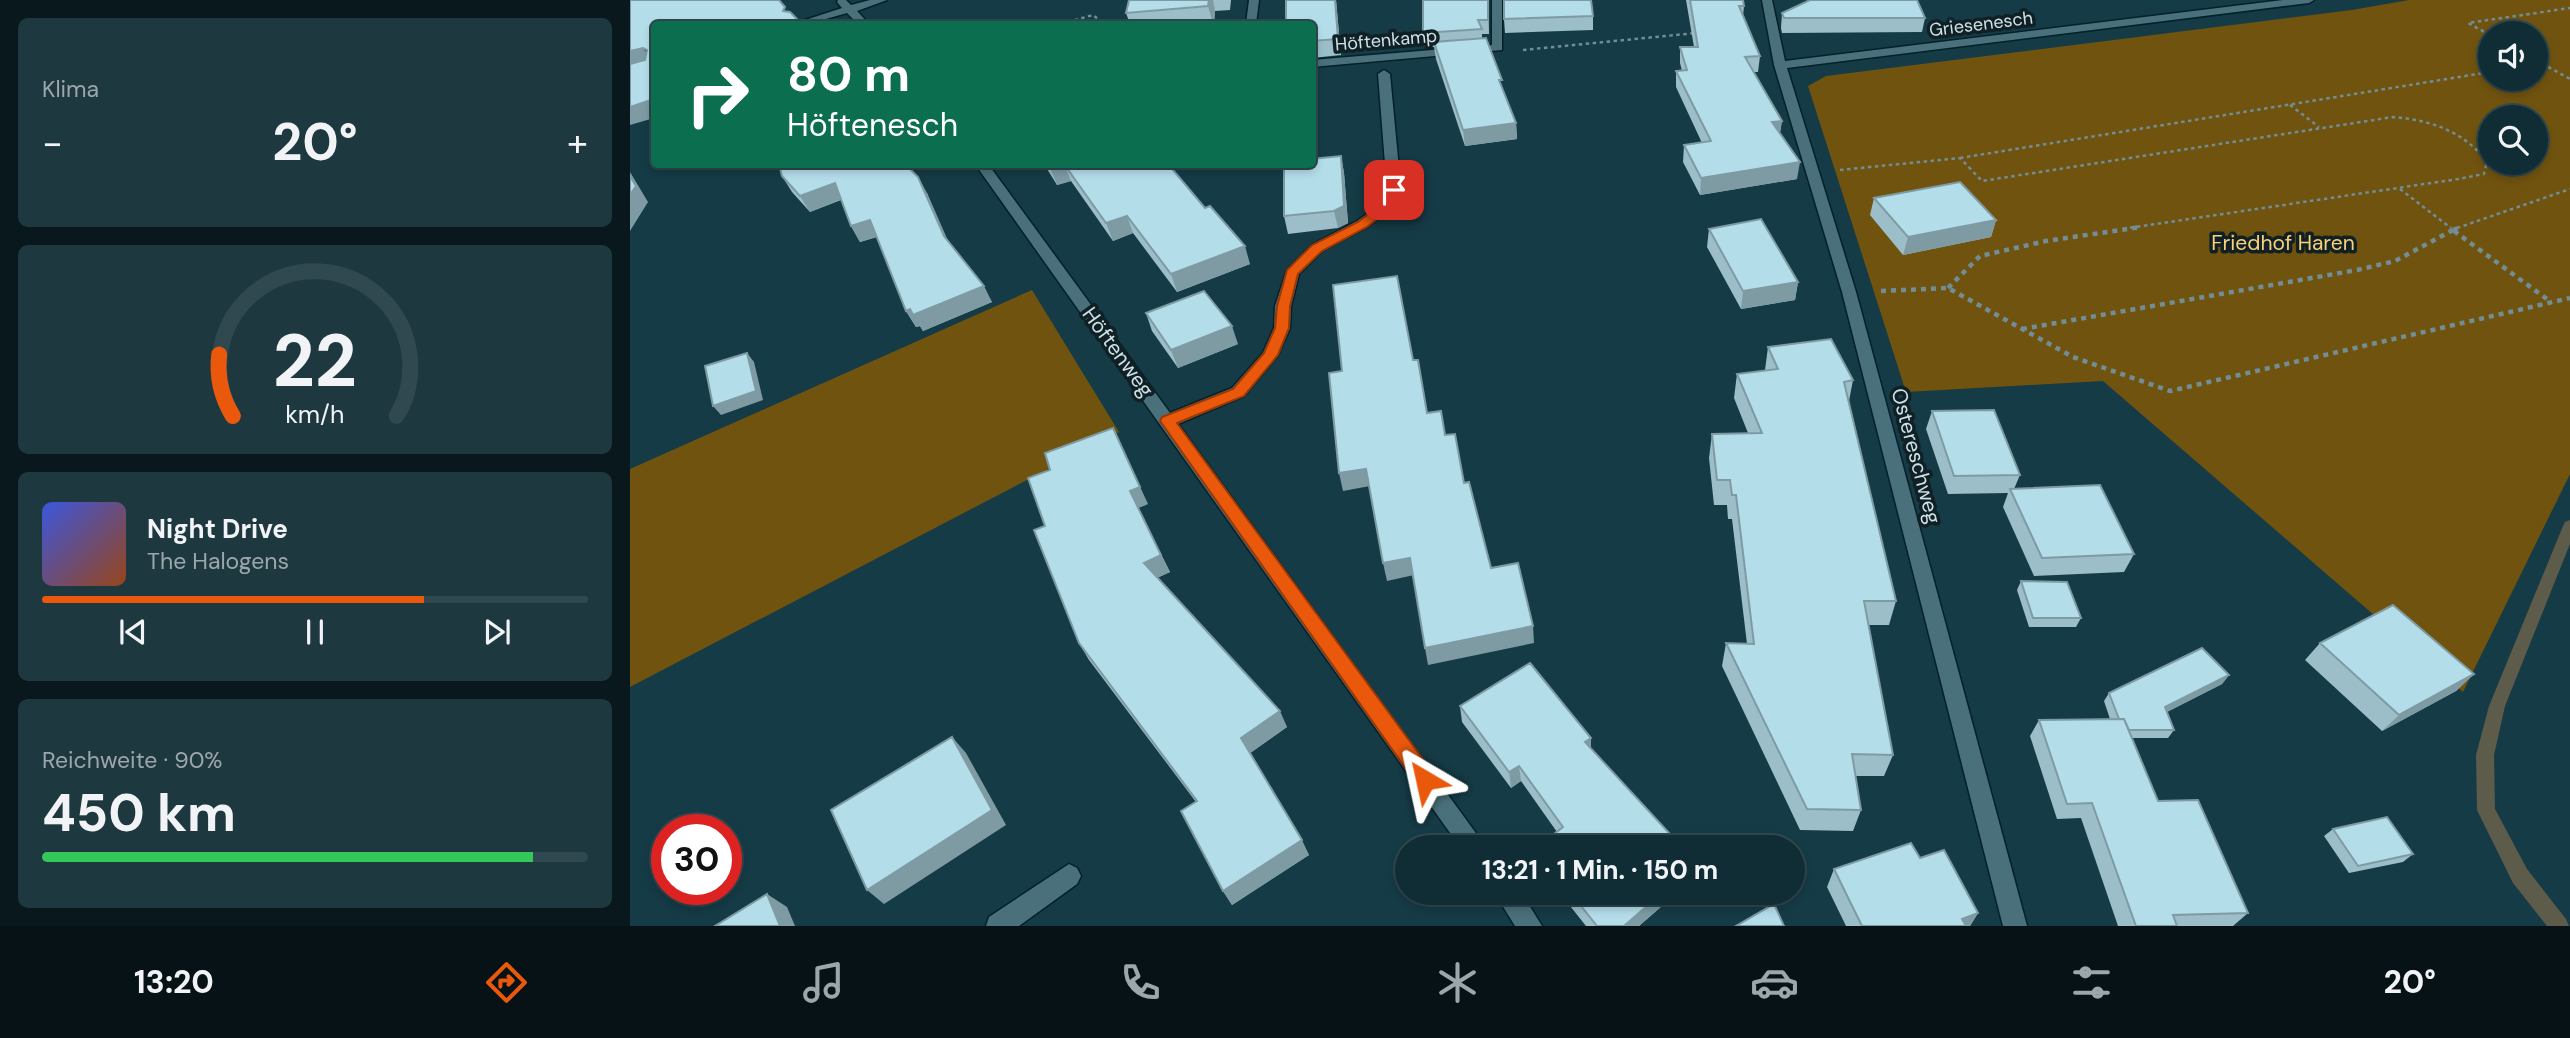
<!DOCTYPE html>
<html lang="de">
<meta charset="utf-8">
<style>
:root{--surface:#102c34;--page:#1e3840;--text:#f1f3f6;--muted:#9ca7ac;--line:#30484f;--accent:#ea580c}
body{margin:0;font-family:"DM Sans",sans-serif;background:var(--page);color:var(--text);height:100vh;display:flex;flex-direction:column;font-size:26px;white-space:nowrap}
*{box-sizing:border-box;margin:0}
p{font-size:23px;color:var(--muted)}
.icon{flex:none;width:38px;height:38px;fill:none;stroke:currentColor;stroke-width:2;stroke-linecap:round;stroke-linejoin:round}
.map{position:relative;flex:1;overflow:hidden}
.panel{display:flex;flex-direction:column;gap:18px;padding:18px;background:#09181d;width:630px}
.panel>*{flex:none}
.hud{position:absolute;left:21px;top:21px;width:665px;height:147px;border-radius:7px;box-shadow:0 4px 10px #0003,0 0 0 2px var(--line);background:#0b6e4f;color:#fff;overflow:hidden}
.controls{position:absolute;left:1848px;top:21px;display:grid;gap:14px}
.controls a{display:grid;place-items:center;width:70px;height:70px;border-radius:50%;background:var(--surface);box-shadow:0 4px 10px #0003,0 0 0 2px var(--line);font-size:35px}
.speed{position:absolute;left:21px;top:814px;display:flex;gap:14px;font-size:35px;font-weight:700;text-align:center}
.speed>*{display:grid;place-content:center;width:91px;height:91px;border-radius:50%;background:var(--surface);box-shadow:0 4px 10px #0003,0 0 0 2px var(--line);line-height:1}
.speed .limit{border:10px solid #d22;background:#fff;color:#111}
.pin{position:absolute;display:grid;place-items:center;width:60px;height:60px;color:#fff;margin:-30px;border-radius:14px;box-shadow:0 4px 10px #0006}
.me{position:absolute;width:77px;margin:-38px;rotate:324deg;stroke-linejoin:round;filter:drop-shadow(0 0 5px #0008)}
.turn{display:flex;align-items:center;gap:24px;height:147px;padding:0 21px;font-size:32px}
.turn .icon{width:91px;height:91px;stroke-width:2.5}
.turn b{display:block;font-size:49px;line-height:60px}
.big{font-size:52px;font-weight:700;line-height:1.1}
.panel .card{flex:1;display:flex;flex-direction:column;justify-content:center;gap:10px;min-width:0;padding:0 24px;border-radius:10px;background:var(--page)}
.panel .dial{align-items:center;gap:0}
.dial svg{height:182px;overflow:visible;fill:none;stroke:var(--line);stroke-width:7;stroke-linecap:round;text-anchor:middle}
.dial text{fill:var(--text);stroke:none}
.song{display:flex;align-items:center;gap:21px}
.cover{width:84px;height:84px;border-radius:10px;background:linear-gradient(135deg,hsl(230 70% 55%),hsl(20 70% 35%))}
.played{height:7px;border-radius:4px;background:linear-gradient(90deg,var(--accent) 70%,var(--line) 70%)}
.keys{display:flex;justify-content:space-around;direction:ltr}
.heat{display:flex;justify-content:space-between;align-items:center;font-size:38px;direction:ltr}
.charge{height:10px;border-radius:5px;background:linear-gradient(90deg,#34c759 90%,var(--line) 0)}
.trip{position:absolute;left:765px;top:835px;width:410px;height:70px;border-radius:35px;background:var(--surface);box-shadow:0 4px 10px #0003,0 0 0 2px var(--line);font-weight:700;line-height:70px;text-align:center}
.dock{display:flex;height:112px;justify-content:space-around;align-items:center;background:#061215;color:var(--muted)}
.dock .icon{width:49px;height:49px}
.dock .active{color:var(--accent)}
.dock b{font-size:32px;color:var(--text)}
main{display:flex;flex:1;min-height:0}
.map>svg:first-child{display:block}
</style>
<main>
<section class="panel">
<div class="card"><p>Klima</p>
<div class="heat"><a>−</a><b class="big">20°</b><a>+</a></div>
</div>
<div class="card dial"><svg viewBox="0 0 100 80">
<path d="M14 69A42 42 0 1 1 86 69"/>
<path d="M14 69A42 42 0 0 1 8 42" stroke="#ea580c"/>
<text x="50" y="56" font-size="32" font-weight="700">22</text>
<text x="50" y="72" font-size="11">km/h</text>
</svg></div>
<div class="card">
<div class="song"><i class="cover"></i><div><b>Night Drive</b><p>The Halogens</p></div></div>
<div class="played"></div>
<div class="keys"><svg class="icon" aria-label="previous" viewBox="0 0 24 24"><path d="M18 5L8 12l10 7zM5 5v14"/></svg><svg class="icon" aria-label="pause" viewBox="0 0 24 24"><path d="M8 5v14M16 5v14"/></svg><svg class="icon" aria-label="next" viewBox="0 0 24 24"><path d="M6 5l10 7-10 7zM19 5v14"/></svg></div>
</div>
<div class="card"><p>Reichweite · 90%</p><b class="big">450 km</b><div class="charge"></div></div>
</section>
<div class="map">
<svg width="1940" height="926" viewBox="0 0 1940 926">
<rect width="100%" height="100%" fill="#153b46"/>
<!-- green -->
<path fill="#70530f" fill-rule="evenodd" d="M1779 0H1940V474L1833 692 1473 381 1276 392 1178 86 1196 76 1722 10ZM1860 33H1906V79H1860ZM1860 117H1906V163H1860Z
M402 290 489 432 0 687V469Z"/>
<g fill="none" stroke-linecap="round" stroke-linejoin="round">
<!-- stream -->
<path fill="#5d5b4a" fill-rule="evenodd" d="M1940 520V544L1875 706 1864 755 1865 809 1897 869 1936 919 1939 926H1917L1883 883 1847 810 1846 755 1859 706 1933 526 1935 522Z"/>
<defs>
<path id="minor" d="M208 0H216L221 5 240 0H257L227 11 239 24H228L217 13 178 24H163L212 8 207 2Z
M619 0H629L626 24H616Z
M862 0H872V50L682 67V60L862 45Z
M1132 0H1142L1155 61 1653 0H1684L1679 3 1157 68 1226 292 1397 926H1373L1212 292 1144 65Z
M754 70 760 74 771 190 762 209 737 227 692 251 669 274 661 306 660 328 648 355 614 396 548 424 856 847H830L345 164H358L540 413 602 388 633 353 644 328 645 306 657 270 682 245 727 221 751 204 757 190 748 74Z
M439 864 447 868 451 876 447 884 389 926H356L359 917Z
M864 892H891L912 926H885Z"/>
</defs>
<!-- minor casing -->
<use href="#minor" stroke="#042129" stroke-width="3"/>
<!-- path-far1 -->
<path stroke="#718e97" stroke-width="2.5" stroke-dasharray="3.5 3.5" stroke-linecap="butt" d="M431 24 463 15 474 24
M1860 35 1838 23 1940 8
M893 50 1066 33
M1906 60 1940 79
M1660 105 1689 127
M1330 158 1860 72
M1210 170 1330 158 1352 181 1763 117C1800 120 1834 131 1857 162L1854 174 1828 179 1499 228
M1770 189 1821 228
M1827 228 1940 189"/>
<!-- path -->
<path stroke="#718e97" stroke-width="4.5" stroke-dasharray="5 5" stroke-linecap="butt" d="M1823 230 1832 227
M1824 231 1921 302
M1318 288 1350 256 1416 241 1511 227
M1251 291 1318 288 1443 357 1540 391 1940 298
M1392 329 1727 270 1765 261 1823 230 1819 227"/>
<!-- minor -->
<use href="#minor" fill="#4a707b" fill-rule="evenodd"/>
</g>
<!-- wall -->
<path fill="#9bbec9" d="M499 0H601L600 10 585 11 584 24H500L496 13Z
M706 0 711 55 682 58V24Z
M859 0V34H852V38L886 123 887 139 835 146 806 59 804 47H794L793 33Z
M1056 0H1113L1114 6 1113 16 1130 56 1128 72H1124L1152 121 1150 133 1167 179 1070 195 1053 162 1054 145 1072 143 1046 87V71H1052L1050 63V47H1064Z
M1152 13 1295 18 1292 32 1152 33 1151 28Z
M963 16V30L875 33 874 19Z
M711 156 714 173 718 223 708 228 658 234 654 216Z
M414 164H538L620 264 547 292 503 233 483 241 441 181 427 185Z
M152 176 297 193 317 241 362 302 293 331 290 326 286 327 276 311 247 237 230 242 221 226 211 200 180 212 162 192Z
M1244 198 1366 220 1361 237 1273 255 1240 215Z
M1079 229 1168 282 1165 300 1111 309 1077 247Z
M516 313 608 344 548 368 522 331Z
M1138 347 1223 380 1219 401 1266 601 1259 625H1238L1263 755 1254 776H1225L1231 810 1223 831 1170 830 1092 666 1096 643 1117 644 1102 519H1098L1097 505H1084L1079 458 1082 434 1118 433 1104 398 1107 374 1135 370Z
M1302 411 1390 475 1384 489 1504 554 1494 572 1404 576 1373 507 1378 493 1318 494 1296 429Z
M518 504 508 508 540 572 527 578 657 727 620 753 679 855 602 905 593 891 566 802 459 660 449 643 415 526Z
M1391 581 1451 618 1446 627H1399L1387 590Z
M1690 643 1844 674 1826 691 1752 731 1675 660Z
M1599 675 1592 684 1537 712 1544 730 1538 738H1502L1528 801 1618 913 1603 926H1488L1451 818 1427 819 1400 736 1409 720 1480 719 1474 701 1479 693Z
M830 706 961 738V748L1052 847 927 832 891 781 881 788 832 722Z
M1703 829 1783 854 1773 862 1719 873 1694 836Z
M1290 858 1348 913 1340 926H1216L1197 887 1204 869Z
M929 892H1048L1009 926H956Z"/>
<!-- shaded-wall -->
<path fill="#7e9ba4" d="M579 0H583L585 11 584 24H583L578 6Z
M705 0H706L711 55 708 39Z
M858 0H859V34L858 20Z
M13 48 23 62 0 69V51Z
M24 99V118L0 125V107Z
M1152 121 1149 137 1142 122Z
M886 123 887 139 835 146 833 130Z
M711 156 714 173 718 223 708 228 704 211Z
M1170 162 1167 179 1070 195 1071 178Z
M430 164H434L441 181 427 185 420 168Z
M0 172 18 202 0 231Z
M288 177 297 193 323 252 314 236Z
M205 183 214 198 180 212 170 196Z
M497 216 503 233 483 241 476 223Z
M240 220 249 236 230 242 221 226Z
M1366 220 1361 237 1273 255 1278 237Z
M615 246 620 264 547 292 541 274Z
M1168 282 1165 300 1111 309 1113 291Z
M354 286 362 302 293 331 283 315Z
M280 309 290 326 286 327 276 311Z
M602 326 608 344 548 368 541 350Z
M117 353 124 362 133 400 91 415 83 406Z
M483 428 518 504 508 508 500 491Z
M736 469 740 486 713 491 709 473Z
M531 555 540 572 522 580 514 563Z
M780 558 784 575 757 581 753 563Z
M903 626 904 643 798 665 795 648Z
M1844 674 1826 691 1752 731 1769 715Z
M1599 675 1592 684 1529 716 1535 707Z
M650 711 657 727 619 754 611 738Z
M322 737 336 753 376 825 254 904 237 890Z
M961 738V754L955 742Z
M889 766 891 781 881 788 879 772Z
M672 840 679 855 602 905 593 891Z
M1033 892H1048L1009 926H994Z
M137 894 157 907 165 926H150Z
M1348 913 1340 926H1327L1332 919Z"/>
<!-- building -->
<path fill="#b4ddea" stroke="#7e9ba4" stroke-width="2" d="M0 0H149L155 7 153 11 160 12 172 24H24V99L0 107V64L15 60 17 50 13 48 0 51Z
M499 0H579L578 6 496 13Z
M656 0H705L708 39 682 41V24H656Z
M793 0H858V20H848L852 29 793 33Z
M874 0H961L963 16 874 19Z
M1060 0H1113L1114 6H1109L1130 56 1115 57 1152 121 1142 122 1170 162 1071 178 1054 145 1081 141 1046 71 1057 70 1050 47H1068Z
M1180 0H1287L1295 18H1154L1152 13Z
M856 38 872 80H869L886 123 833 130 804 42Z
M711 156 714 206 704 211 654 216V164H682V159Z
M149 164H275L288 177 314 236 354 286 283 315 280 309 276 311 240 220 221 226 205 183 170 196 152 176Z
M418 164H430L420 168Z
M434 164H538L575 208 580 206 615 246 541 274 497 216 476 223Z
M0 176 6 186 0 195Z
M1330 182 1366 220 1278 237 1244 198Z
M1131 219 1168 282 1113 291 1079 229Z
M767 276 783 360H788L797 413 811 411 815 435 825 434 834 483 839 482 861 568 888 563 903 626 795 648 780 558 753 563 736 469 709 473 699 373 712 371 703 285Z
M574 291 602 326 541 350 516 313Z
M1201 339 1223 380 1214 382 1266 601H1234L1263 755 1222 754 1231 810 1177 809 1096 643 1124 644 1106 495H1102L1100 480H1087L1082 434 1132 433 1107 374 1148 369 1138 347Z
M117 353 126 391 83 406 75 366Z
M1364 410 1390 475 1324 476 1302 411Z
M483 428 510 487 500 491 531 555 514 563 650 711 611 738 672 840 593 891 551 811 567 801 449 643 404 530 415 526 398 478 420 470 415 453Z
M1470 485 1504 554 1412 558 1380 489Z
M1391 581 1437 582 1451 618H1403Z
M1763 605 1844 674 1769 715 1690 643Z
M1572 648 1599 675 1535 707 1544 730H1499L1494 719H1489L1479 693Z
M900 663 961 738 955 742 1052 847H907L933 827 889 766 879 772 830 706Z
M1494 719 1528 801 1568 800 1618 913 1543 915 1547 926H1506L1462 803 1437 804 1409 720Z
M322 737 362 810 237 890 201 810Z
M1757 817 1783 854 1728 866 1703 829Z
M1281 843 1290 858 1314 850 1348 913 1332 919 1336 926H1232L1204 869Z
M940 892H1033L994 926H967Z
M137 894 150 926H85Z
M1144 904 1154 926H1106Z"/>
<!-- route -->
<path fill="#ea580c" stroke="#983908" stroke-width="2" d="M764 186 770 190 761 209 737 227 692 251 668 274 660 306 659 328 648 355 614 396 547 423 803 773 805 780 803 786 795 789 788 786 530 421 532 417 603 389 634 353 645 328 647 306 657 270 682 245 728 222 751 204 758 190Z"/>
<g text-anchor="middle" stroke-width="7" stroke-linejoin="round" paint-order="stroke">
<!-- far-street labels -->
<g font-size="18" fill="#cde2e8" stroke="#102025">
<text transform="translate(1351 24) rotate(-7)" y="6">Griesenesch</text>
<text transform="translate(756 40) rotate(-5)" y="6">Höftenkamp</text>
</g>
<!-- park labels -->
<g font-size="21" fill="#fad07b" stroke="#102025">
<text x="1653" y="250">Friedhof Haren</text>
</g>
<!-- street labels -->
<g font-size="21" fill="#cde2e8" stroke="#102025">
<text transform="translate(488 352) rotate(54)" y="7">Höftenweg</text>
<text transform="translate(1286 456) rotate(75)" y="7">Ostereschweg</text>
</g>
</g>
</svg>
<div class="controls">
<a><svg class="icon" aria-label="sound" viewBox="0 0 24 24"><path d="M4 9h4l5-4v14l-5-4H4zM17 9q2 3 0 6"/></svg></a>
<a><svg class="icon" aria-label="search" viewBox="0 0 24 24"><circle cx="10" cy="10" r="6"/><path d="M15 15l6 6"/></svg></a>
</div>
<div class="speed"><div class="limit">30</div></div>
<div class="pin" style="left:764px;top:190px;background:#d93025"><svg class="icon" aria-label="arrive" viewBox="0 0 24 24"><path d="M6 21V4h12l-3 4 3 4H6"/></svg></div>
<svg class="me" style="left:795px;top:780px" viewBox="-20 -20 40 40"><path d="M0-17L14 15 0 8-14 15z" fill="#ea580c" stroke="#fff" stroke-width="4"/></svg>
<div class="trip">13:21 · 1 Min. · 150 m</div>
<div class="hud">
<div class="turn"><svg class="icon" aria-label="right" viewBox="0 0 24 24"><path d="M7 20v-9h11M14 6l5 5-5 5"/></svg><div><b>80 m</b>Höftenesch</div></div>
</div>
</div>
</main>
<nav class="dock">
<b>13:20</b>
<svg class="icon active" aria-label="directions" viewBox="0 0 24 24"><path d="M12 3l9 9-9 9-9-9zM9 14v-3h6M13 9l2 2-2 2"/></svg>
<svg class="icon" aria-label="music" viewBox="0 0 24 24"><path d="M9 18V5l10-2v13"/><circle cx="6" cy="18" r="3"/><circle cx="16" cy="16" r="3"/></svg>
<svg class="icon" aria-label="phone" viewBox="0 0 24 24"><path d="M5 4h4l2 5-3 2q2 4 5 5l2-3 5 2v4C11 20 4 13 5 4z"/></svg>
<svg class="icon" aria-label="climate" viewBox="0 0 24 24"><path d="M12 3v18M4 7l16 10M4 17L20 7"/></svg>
<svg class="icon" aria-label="car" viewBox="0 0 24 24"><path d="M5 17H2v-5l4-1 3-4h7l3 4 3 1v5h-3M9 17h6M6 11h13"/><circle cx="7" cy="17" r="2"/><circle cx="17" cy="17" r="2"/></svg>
<svg class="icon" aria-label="filters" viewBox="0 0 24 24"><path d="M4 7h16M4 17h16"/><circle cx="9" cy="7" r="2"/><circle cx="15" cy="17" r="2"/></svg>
<b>20°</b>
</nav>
